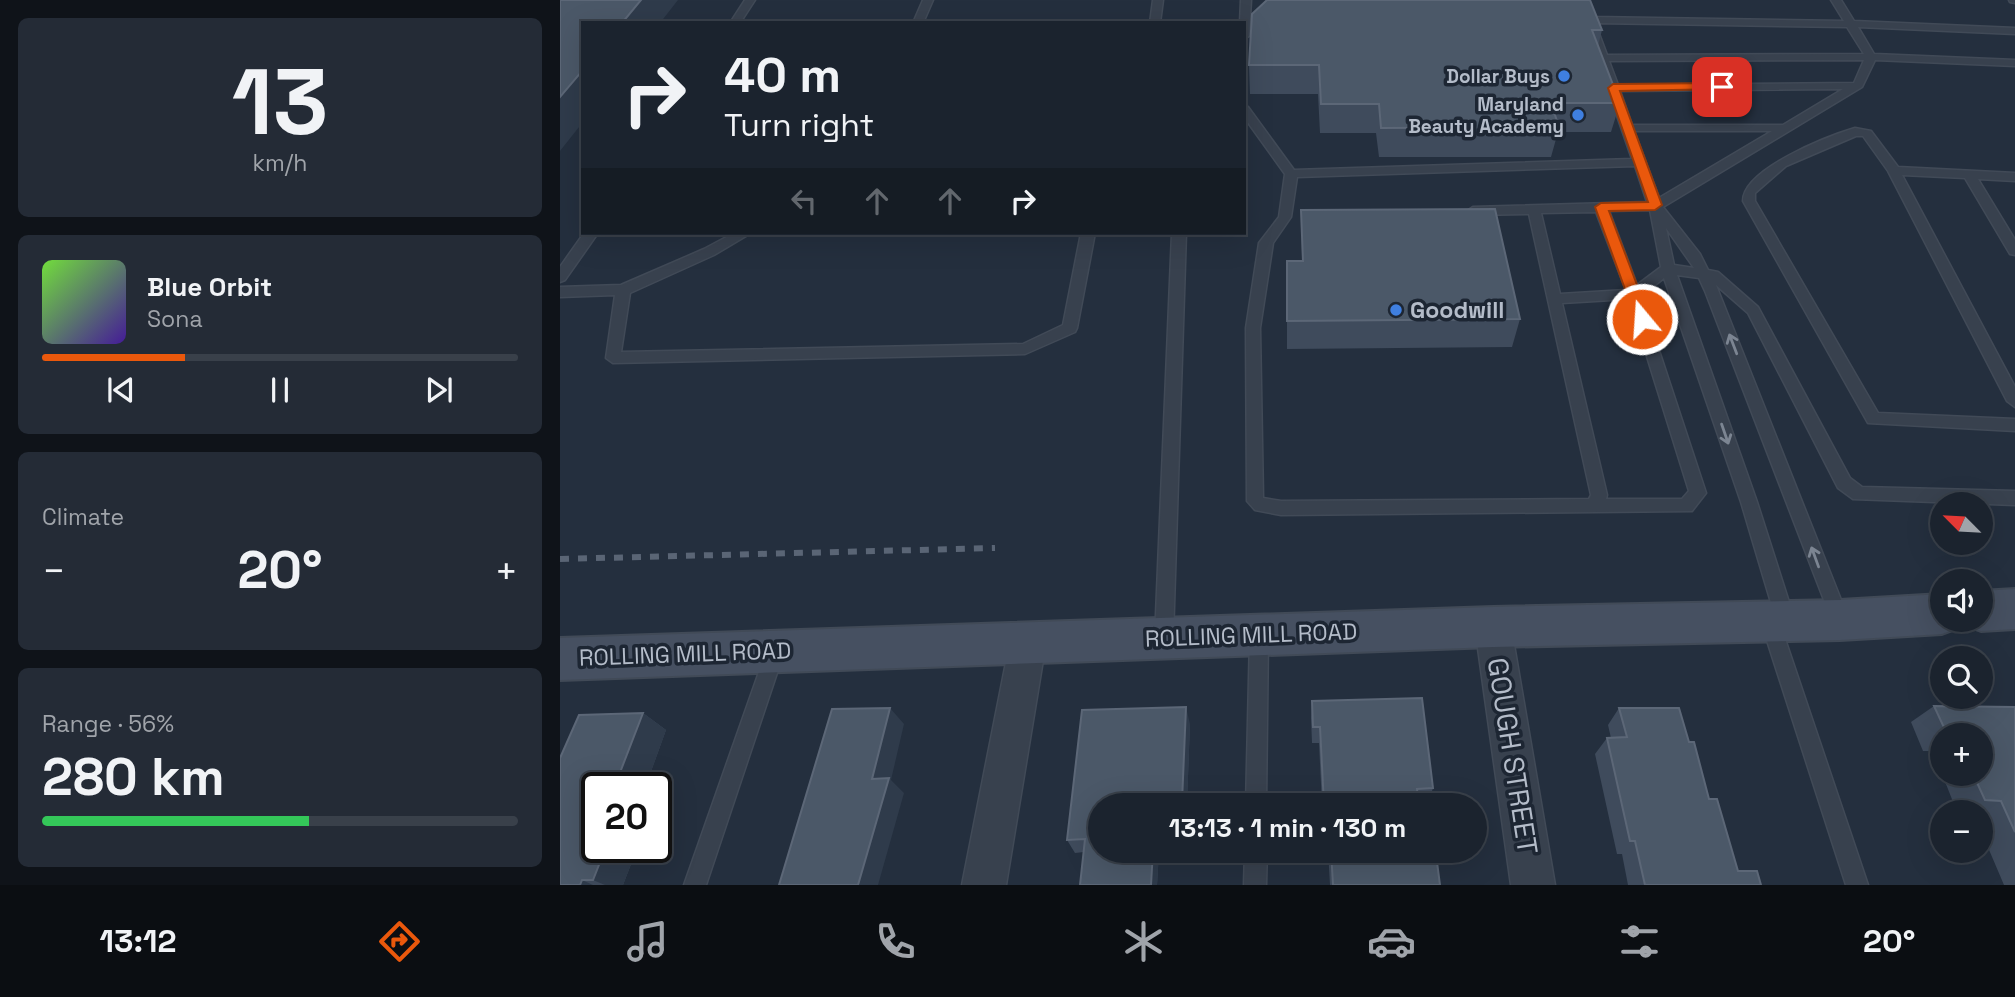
<!DOCTYPE html>
<meta charset="utf-8">
<style>
:root{--surface:#1b232e;--page:#242b36;--text:#f1f3f6;--muted:#a0a4aa;--line:#39404a;--accent:#ea580c}
body{margin:0;font-family:"Space Grotesk",sans-serif;background:var(--page);color:var(--text);height:100vh;display:flex;flex-direction:column;font-size:26px;white-space:nowrap}
*{box-sizing:border-box;margin:0}
p{font-size:23px;color:var(--muted)}
.icon{flex:none;width:38px;height:38px;fill:none;stroke:currentColor;stroke-width:2;stroke-linecap:round;stroke-linejoin:round}
.map{position:relative;flex:1;overflow:hidden}
.sheet{display:flex;flex-direction:column;gap:18px;padding:18px;background:#0f1319;width:560px}
.sheet>*{flex:none}
.hud{position:absolute;left:21px;top:21px;width:665px;height:214px;border-radius:0px;box-shadow:0 7px 28px #0002,0 0 0 2px var(--line);background:#1b232e;color:var(--text);overflow:hidden}
.needle{width:46px;rotate:294deg}
.tools{position:absolute;left:1370px;top:492px;display:grid;gap:14px}
.tools a{display:grid;place-items:center;width:63px;height:63px;border-radius:50%;background:var(--surface);box-shadow:0 7px 28px #0002,0 0 0 2px var(--line);font-size:35px}
.speed{position:absolute;left:21px;top:772px;display:flex;gap:14px;font-size:35px;font-weight:700;text-align:center}
.speed>*{display:grid;place-content:center;width:91px;height:91px;border-radius:50%;background:var(--surface);box-shadow:0 7px 28px #0002,0 0 0 2px var(--line);line-height:1}
.speed .limit{border:4px solid #111;border-radius:10px;background:#fff;color:#111}
.pin{position:absolute;display:grid;place-items:center;width:60px;height:60px;color:#fff;margin:-30px;border-radius:14px;box-shadow:0 4px 10px #0006}
.me{position:absolute;width:77px;margin:-38px;rotate:342deg;stroke-linejoin:round;filter:drop-shadow(0 0 5px #0008)}
.turn{display:flex;align-items:center;gap:24px;height:147px;padding:0 28px;font-size:32px}
.turn .icon{width:91px;height:91px;stroke-width:2.5}
.turn b{display:block;font-size:49px;line-height:60px}
.lanes{display:flex;align-items:center;height:66px;padding:0 28px;background:#0003;justify-content:center;gap:35px;direction:ltr}
.lanes .off{opacity:.35}
.big{font-size:52px;font-weight:800;line-height:1.1}
.sheet .tile{flex:1;display:flex;flex-direction:column;justify-content:center;gap:10px;min-width:0;padding:0 24px;border-radius:10px;background:var(--page)}
.sheet .dial{align-items:center;gap:0}
.dial b{font-size:91px;line-height:1}
.song{display:flex;align-items:center;gap:21px}
.cover{width:84px;height:84px;border-radius:10px;background:linear-gradient(135deg,hsl(100 70% 55%),hsl(260 70% 35%))}
.played{height:7px;border-radius:4px;background:linear-gradient(90deg,var(--accent) 30%,var(--line) 30%)}
.keys{display:flex;justify-content:space-around;direction:ltr}
.heat{display:flex;justify-content:space-between;align-items:center;font-size:38px;direction:ltr}
.charge{height:10px;border-radius:5px;background:linear-gradient(90deg,#34c759 56%,var(--line) 0)}
.trip{position:absolute;left:528px;top:793px;width:399px;height:70px;border-radius:35px;background:var(--surface);box-shadow:0 7px 28px #0002,0 0 0 2px var(--line);font-weight:800;line-height:70px;text-align:center}
.dock{display:flex;height:112px;justify-content:space-around;align-items:center;background:#0b0e12;color:var(--muted)}
.dock .icon{width:49px;height:49px}
.dock .current{color:var(--accent)}
.dock b{font-size:32px;color:var(--text)}
main{display:flex;flex:1;min-height:0}
.map>svg:first-child{display:block}
</style>
<main>
<section class="sheet">
<div class="tile dial"><b>13</b><p>km/h</p></div>
<div class="tile">
<div class="song"><i class="cover"></i><div><b>Blue Orbit</b><p>Sona</p></div></div>
<div class="played"></div>
<div class="keys"><svg class="icon" aria-label="previous" viewBox="0 0 24 24"><path d="M18 5L8 12l10 7zM5 5v14"/></svg><svg class="icon" aria-label="pause" viewBox="0 0 24 24"><path d="M8 5v14M16 5v14"/></svg><svg class="icon" aria-label="next" viewBox="0 0 24 24"><path d="M6 5l10 7-10 7zM19 5v14"/></svg></div>
</div>
<div class="tile"><p>Climate</p>
<div class="heat"><a>−</a><b class="big">20°</b><a>+</a></div>
</div>
<div class="tile"><p>Range · 56%</p><b class="big">280 km</b><div class="charge"></div></div>
</section>
<div class="map">
<svg width="1455" height="885" viewBox="0 0 1455 885">
<rect width="100%" height="100%" fill="#242f3e"/>
<g fill="none" stroke-linecap="round" stroke-linejoin="round">
<defs>
<path id="lane" d="M185 0H195L180 23H170Z
M363 0H373L363 23H353Z
M593 0H603L600 23H590Z
M681 0H691L689 36 684 39V23H680Z
M1017 0H1027L1033 17 1284 21 1271 0H1281L1294 21 1455 28V34L1298 27 1314 54 1455 60V66L1315 60 1302 87 1103 207 1140 254 1148 270 1158 272 1198 307 1290 478 1302 487 1455 491V505L1293 499 1278 488 1188 313 1156 285 1289 620 1286 626 1280 628 1274 626 1145 291 1139 278 1117 275 1197 502 1235 621 1232 627 1226 629 1221 627 1308 885H1286L1201 622 1204 616 1210 614 1215 616 1181 502 1104 278 1081 296 1146 493 1132 511 721 515 695 510 687 501 686 328 699 243 719 217 725 174 684 117V106L688 107 734 170 1072 159ZM1035 23 1287 27 1304 54 1047 55ZM1304 60 1294 83 1058 85 1049 61ZM1283 89 1223 125H1072L1060 91ZM1074 131H1212L1099 198ZM1075 166 1087 202 913 207 907 211 913 215 969 214 1031 495 1029 499 721 501 703 498 700 328 713 243 731 217 737 177ZM1090 210 1101 267 1077 285 1049 211ZM1036 212 1066 290 1000 294 981 213ZM1106 228 1134 268 1114 265ZM1069 299 1129 491 1122 499H1046L1047 495 1002 303Z
M1449 0H1455V3L1450 2Z
M1295 128 1311 131 1338 167 1455 173V181L1418 179 1455 240V255L1450 254 1405 178 1342 175 1455 387V407L1447 401 1328 171 1303 136H1296L1226 166 1195 193V201L1318 413 1455 419V431L1308 423 1183 201C1183 169 1268 136 1295 128Z
M24 233H38L5 280 0 282V267Z
M174 233H191L154 255 70 293 61 352 463 344 503 325 521 233H535L517 328 515 332 465 354 53 363 46 358 55 295 0 297V287L61 285 144 249Z
M612 233H626L613 638 610 644 604 646 598 644 595 638Z
M699 628 705 630 708 636 706 805H686L690 636 693 630Z
M215 643 222 646 224 652 146 885H124L206 652 208 646Z
M685 850H707L706 885H684Z"/>
<path id="street" d="M933 611 946 615 951 627 995 885H951L915 627 920 615Z
M468 625 481 630 486 642 446 885H402L450 642 455 630Z"/>
<path id="secondary" d="M1455 589V629L1421 631 1405 625 1403 620H1421V591Z
M1382 594V620H1401L1398 628 1382 634 1280 640 933 647 0 680V638L933 607 1280 600Z"/>
</defs>
<!-- lane casing -->
<use href="#lane" stroke="#414a57" stroke-width="3"/>
<!-- street casing -->
<use href="#street" stroke="#414a57" stroke-width="3"/>
<!-- secondary casing -->
<use href="#secondary" stroke="#414a57" stroke-width="4"/>
<!-- lane -->
<use href="#lane" fill="#38414e" fill-rule="evenodd"/>
<!-- street -->
<use href="#street" fill="#38414e" fill-rule="evenodd"/>
<!-- secondary -->
<use href="#secondary" fill="#465061" fill-rule="evenodd"/>
<!-- rail -->
<path stroke="#5a6575" stroke-width="6" stroke-dasharray="9 9" stroke-linecap="butt" d="M0 559 435 548"/>
</g>
<!-- wall -->
<path fill="#3f4b5c" fill-rule="evenodd" d="M692 14 1042 30 1038 46 1060 103 1051 132H998L991 157H819L816 133H760L758 94H690L689 65Z
M741 210 960 319 952 347 727 349V261H742Z
M752 701 873 788 868 803H859V805H762L759 743H752L751 718Z
M1374 706 1455 707V885H1444L1421 831V812H1397L1373 751H1363L1351 722ZM1382 735H1421V774H1382Z
M1059 708 1129 742 1149 799 1178 871 1201 885H1068L1062 854H1057L1035 754 1047 738H1051L1048 725Z
M83 713 106 730 85 788H37V847H96V821L106 827 95 857 73 859 63 885H0V758L19 715Z
M630 724 627 802 541 850 635 851 599 852 597 885H520L524 852 515 853 507 840Z
M768 850H864L865 862 880 885H770Z"/>
<!-- shaded-wall -->
<path fill="#2f3b4b" d="M81 0H118L100 23H62Z
M23 70V122L0 151V97Z
M626 707 630 724 627 805 622 802Z
M330 708 344 724 331 780 344 793 318 885H298L312 779Z
M83 713 106 730 85 788H54Z
M96 821 106 827 95 857 75 847H96Z
M46 847H49L73 859 63 885H45L33 880Z
M593 850H598L599 852 597 885H591Z
M22 880 33 885H20Z"/>
<!-- building -->
<path fill="#4b5868" stroke="#5c6777" stroke-width="2" d="M0 0H81L62 23H23V70L0 97Z
M707 0H1030L1042 30H1032L1060 103H991L999 127 821 128 819 104H761L759 65H689L692 14Z
M935 209 960 319 727 321V261H743L741 210Z
M862 698 873 788 857 789 859 805H764L760 727H753L752 701Z
M1374 706 1455 707V832L1441 801 1425 800 1413 774H1421V735L1387 734Z
M626 707 622 802H633V805H541V850H593L591 885H520L525 839 507 840 522 710Z
M330 708 312 779 329 778 298 885H219L272 709Z
M1059 708H1119L1129 742H1134L1149 799H1157L1178 871H1197L1201 885H1085L1075 841H1070L1047 738 1067 737Z
M83 713 54 788H37V847H46L33 880H22L20 885H0V758L19 715Z
M771 850H864L865 862H877L880 885H773Z"/>
<!-- one-way arrows -->
<defs><path id="oneway-shaft" d="M-6 0H5M1.5-3L5.5 0L1.5 3" fill="none" stroke-width="1.6" stroke-linecap="round" stroke-linejoin="round" transform="scale(1.75)"/></defs>
<g stroke="#7c8592">
<use href="#oneway-shaft" transform="translate(1173 344) rotate(-111)"/>
<use href="#oneway-shaft" transform="translate(1165 434) rotate(71)"/>
<use href="#oneway-shaft" transform="translate(1255 557) rotate(-110)"/>
</g>
<!-- route -->
<path fill="#ea580c" stroke="#983908" stroke-width="2" d="M1162 83 1166 84V89L1060 91 1102 205 1095 210 1049 211 1090 319 1087 322H1077L1035 207 1041 203 1088 202 1048 88 1053 84Z"/>
<!-- markers -->
<g fill="#3f7fe0" stroke="#1d2633" stroke-width="2.5">
<circle cx="1004" cy="76" r="7"/>
<circle cx="1018" cy="115" r="7"/>
<circle cx="836" cy="310" r="7"/>
</g>
<g text-anchor="middle" stroke-width="7" stroke-linejoin="round" paint-order="stroke">
<!-- far-poi labels -->
<g font-size="19" font-weight="bold" fill="#b4bcc9" stroke="#1d2633" text-anchor="end">
<text x="990" y="83">Dollar Buys</text>
<text x="1004" y="111">Maryland<tspan x="1004" dy="22">Beauty Academy</tspan></text>
</g>
<!-- poi labels -->
<g font-size="23" font-weight="bold" fill="#b4bcc9" stroke="#1d2633" text-anchor="start">
<text x="850" y="318">Goodwill</text>
</g>
<!-- street labels -->
<g font-size="23" fill="#b4bcc9" stroke="#1d2633">
<text transform="translate(691 635) rotate(-2)" y="8">ROLLING MILL ROAD</text>
<text transform="translate(125 654) rotate(-2)" y="8">ROLLING MILL ROAD</text>
</g>
<!-- near-street labels -->
<g font-size="28" fill="#b4bcc9" stroke="#1d2633">
<text transform="translate(953 756) rotate(81)" y="10">GOUGH STREET</text>
</g>
</g>
</svg>
<div class="tools">
<a><svg class="needle" viewBox="-14 -14 28 28"><path d="M0-13l5 13h-10z" fill="#e53935"/><path d="M0 13l5-13h-10z" fill="#a0a4aa"/></svg></a>
<a><svg class="icon" aria-label="sound" viewBox="0 0 24 24"><path d="M4 9h4l5-4v14l-5-4H4zM17 9q2 3 0 6"/></svg></a>
<a><svg class="icon" aria-label="search" viewBox="0 0 24 24"><circle cx="10" cy="10" r="6"/><path d="M15 15l6 6"/></svg></a>
<a>+</a>
<a>−</a>
</div>
<div class="speed"><div class="limit">20</div></div>
<div class="pin" style="left:1162px;top:87px;background:#d93025"><svg class="icon" aria-label="arrive" viewBox="0 0 24 24"><path d="M6 21V4h12l-3 4 3 4H6"/></svg></div>
<svg class="me" style="left:1082px;top:319px" viewBox="-20 -20 40 40"><circle r="17" fill="#ea580c" stroke="#fff" stroke-width="3"/><path d="M0-11L8 9 0 5-8 9z" fill="#fff"/></svg>
<div class="trip">13:13 · 1 min · 130 m</div>
<div class="hud">
<div class="turn"><svg class="icon" aria-label="right" viewBox="0 0 24 24"><path d="M7 20v-9h11M14 6l5 5-5 5"/></svg><div><b>40 m</b>Turn right</div></div>
<div class="lanes"><svg class="icon off" aria-label="left" viewBox="0 0 24 24"><path d="M17 20v-9H6M10 6l-5 5 5 5"/></svg><svg class="icon off" aria-label="ahead" viewBox="0 0 24 24"><path d="M12 20V5M6 11l6-6 6 6"/></svg><svg class="icon off" aria-label="ahead" viewBox="0 0 24 24"><path d="M12 20V5M6 11l6-6 6 6"/></svg><svg class="icon" aria-label="right" viewBox="0 0 24 24"><path d="M7 20v-9h11M14 6l5 5-5 5"/></svg></div>
</div>
</div>
</main>
<nav class="dock">
<b>13:12</b>
<svg class="icon current" aria-label="directions" viewBox="0 0 24 24"><path d="M12 3l9 9-9 9-9-9zM9 14v-3h6M13 9l2 2-2 2"/></svg>
<svg class="icon" aria-label="music" viewBox="0 0 24 24"><path d="M9 18V5l10-2v13"/><circle cx="6" cy="18" r="3"/><circle cx="16" cy="16" r="3"/></svg>
<svg class="icon" aria-label="phone" viewBox="0 0 24 24"><path d="M5 4h4l2 5-3 2q2 4 5 5l2-3 5 2v4C11 20 4 13 5 4z"/></svg>
<svg class="icon" aria-label="climate" viewBox="0 0 24 24"><path d="M12 3v18M4 7l16 10M4 17L20 7"/></svg>
<svg class="icon" aria-label="car" viewBox="0 0 24 24"><path d="M5 17H2v-5l4-1 3-4h7l3 4 3 1v5h-3M9 17h6M6 11h13"/><circle cx="7" cy="17" r="2"/><circle cx="17" cy="17" r="2"/></svg>
<svg class="icon" aria-label="filters" viewBox="0 0 24 24"><path d="M4 7h16M4 17h16"/><circle cx="9" cy="7" r="2"/><circle cx="15" cy="17" r="2"/></svg>
<b>20°</b>
</nav>
